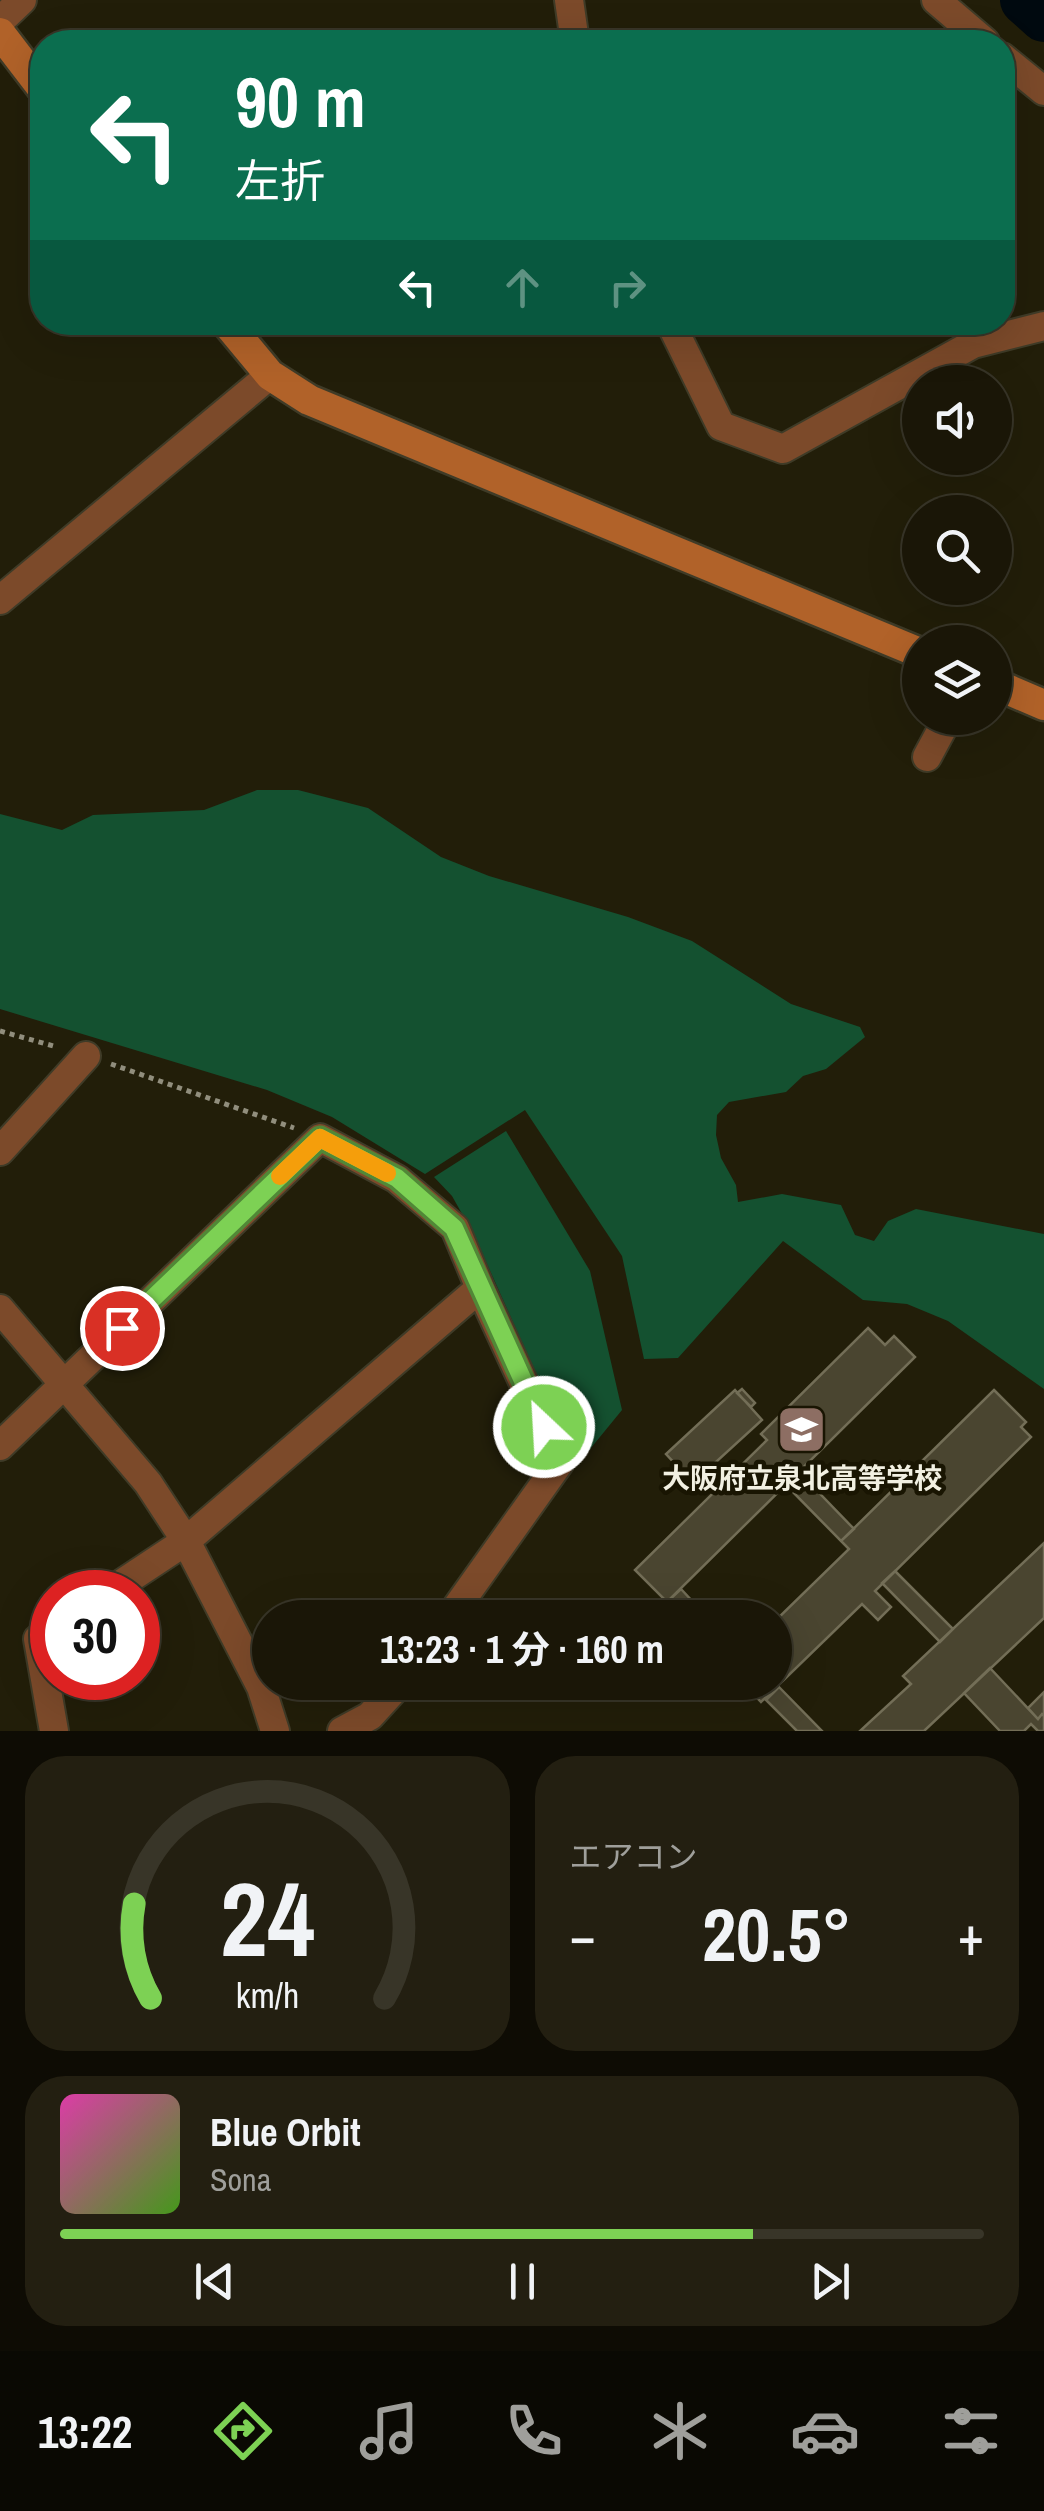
<!DOCTYPE html>
<html lang="ja">
<meta charset="utf-8">
<style>
:root{--surface:#1a1607;--page:#231f11;--text:#f1f3f6;--muted:#9f9f9b;--line:#383528;--accent:#7dd154}
body{margin:0;font-family:"Archivo Narrow","Noto Sans JP",sans-serif;background:var(--page);color:var(--text);height:100vh;display:flex;flex-direction:column;font-size:38px;white-space:nowrap}
*{box-sizing:border-box;margin:0}
p{font-size:32px;color:var(--muted)}
.icon{flex:none;width:55px;height:55px;fill:none;stroke:currentColor;stroke-width:2;stroke-linecap:round;stroke-linejoin:round}
.map{position:relative;height:1731px;overflow:hidden}
.drawer{display:flex;flex-direction:column;gap:25px;padding:25px;background:#0e0c04;flex:1}
.drawer>*{flex:none}
.hud{position:absolute;left:30px;top:30px;width:985px;height:305px;border-radius:40px;box-shadow:0 10px 40px #0002,0 0 0 2px var(--line);background:#0b6e4f;color:#fff;overflow:hidden}
.buttons{position:absolute;left:902px;top:365px;display:grid;gap:20px}
.buttons a{display:grid;place-items:center;width:110px;height:110px;border-radius:50%;background:var(--surface);box-shadow:0 10px 40px #0002,0 0 0 2px var(--line);font-size:50px}
.speed{position:absolute;left:30px;top:1570px;display:flex;gap:20px;font-size:50px;font-weight:700;text-align:center}
.speed>*{display:grid;place-content:center;width:130px;height:130px;border-radius:50%;background:var(--surface);box-shadow:0 10px 40px #0002,0 0 0 2px var(--line);line-height:1}
.speed .limit{border:15px solid #d22;background:#fff;color:#111}
.pin{position:absolute;display:grid;place-items:center;width:85px;height:85px;color:#fff;margin:-42px;border:5px solid #fff;border-radius:50%;box-shadow:0 2px 10px #0007}
.me{position:absolute;width:110px;margin:-55px;rotate:335deg;stroke-linejoin:round;filter:drop-shadow(0 0 8px #0008)}
.turn{display:flex;align-items:center;gap:35px;height:210px;padding:0 40px;font-size:45px}
.turn .icon{width:130px;height:130px;stroke-width:2.5}
.turn b{display:block;font-size:70px;line-height:85px}
.lanes{display:flex;align-items:center;height:95px;padding:0 40px;background:#0003;justify-content:center;gap:50px;direction:ltr}
.lanes .off{opacity:.35}
.big{font-size:75px;font-weight:700;line-height:1.1}
.drawer .tile{flex:1;display:flex;flex-direction:column;justify-content:center;gap:15px;min-width:0;padding:0 35px;border-radius:40px;background:var(--page)}
.drawer .dial{align-items:center;gap:0}
.dial svg{height:260px;overflow:visible;fill:none;stroke:var(--line);stroke-width:7;stroke-linecap:round;text-anchor:middle}
.dial text{fill:var(--text);stroke:none}
.song{display:flex;align-items:center;gap:30px}
.cover{width:120px;height:120px;border-radius:15px;background:linear-gradient(135deg,hsl(320 70% 55%),hsl(100 70% 35%))}
.played{height:10px;border-radius:5px;background:linear-gradient(90deg,var(--accent) 75%,var(--line) 75%)}
.keys{display:flex;justify-content:space-around;direction:ltr}
.heat{display:flex;justify-content:space-between;align-items:center;font-size:55px;direction:ltr}
.drawer .tiles{flex:1;display:grid;gap:25px;grid-template-columns:1fr 1fr}
.tile:last-child{grid-column:span 2}
.trip{position:absolute;left:252px;top:1600px;width:540px;height:100px;border-radius:50px;background:var(--surface);box-shadow:0 10px 40px #0002,0 0 0 2px var(--line);font-weight:700;line-height:100px;text-align:center}
.tabs{display:flex;height:160px;justify-content:space-around;align-items:center;background:#0a0903;color:var(--muted)}
.tabs .icon{width:70px;height:70px}
.tabs .active{color:var(--accent)}
.tabs b{font-size:45px;color:var(--text)}
.map>svg:first-child{display:block}
</style>
<div class="map">
<svg width="1044" height="1731" viewBox="0 0 1044 1731">
<rect width="100%" height="100%" fill="#221e09"/>
<!-- green -->
<path fill="#145130" d="M257 790H298L368 808 441 857 489 876 628 917 692 941 791 1004 860 1027 865 1037 826 1069 803 1076 786 1092 729 1102 717 1115 716 1135 721 1158 736 1185 738 1202 782 1194 841 1205 855 1235 874 1241 888 1221 916 1209 1044 1234V1389L948 1321 907 1304 863 1300 783 1241 678 1358 644 1359 622 1256 525 1110 425 1174 332 1117 267 1090 0 1009V814L62 830 93 815 204 810Z
M506 1131 590 1271 622 1410 577 1465 474 1235 452 1196 434 1177Z"/>
<g fill="none" stroke-linecap="round" stroke-linejoin="round">
<!-- river -->
<path stroke="#00090f" stroke-width="50" d="M1025 0 1044 17"/>
</g>
<!-- building -->
<path fill="#4a4530" stroke="#736e57" stroke-width="2.5" d="M868 1328 885 1345 894 1336 915 1357 667 1602 635 1570 767 1440 761 1434Z
M742 1389 755 1403 751 1407 737 1393Z
M735 1390 762 1420 693 1483 666 1454Z
M994 1390 1026 1422 1021 1427 1031 1437 875 1591 891 1607 878 1620 862 1604 761 1702 742 1682H775V1621L849 1549 841 1541Z
M799 1472 854 1529 841 1541 786 1485Z
M1044 1543V1618L924 1731H860L911 1684 903 1676Z
M895 1571 953 1629 940 1642 882 1583Z
M681 1589 708 1618H682L667 1602Z
M990 1668 1038 1719 1042 1714 1044 1716V1731H1038L1031 1724 1024 1731H1000L964 1693Z
M779 1687 822 1731H797L766 1700Z
M1044 1692V1716L1042 1714 1038 1719 1028 1708Z"/>
<g fill="none" stroke-linecap="round" stroke-linejoin="round">
<defs>
<path id="street" d="M569 0 575 42
M936 0 985 42
M0 21 22 0
M1002 57 1044 91
M670 322 721 426 783 449 973 344 1044 326
M0 600 270 375
M927 757 948 718
M0 1151 86 1056
M0 1309 148 1483 186 1541 261 1687 275 1731
M0 1446 320 1138 397 1179 455 1228 480 1288 186 1541 109 1592
M449 1618 560 1462 480 1288
M52 1630 38 1639 54 1731
M342 1731 370 1716 401 1682"/>
<path id="secondary" d="M0 33 42 88
M226 322 270 375 309 400 920 653
M995 684 1044 705"/>
</defs>
<!-- street casing -->
<use href="#street" stroke="#3f3b27" stroke-width="32"/>
<!-- secondary casing -->
<use href="#secondary" stroke="#3f3b27" stroke-width="35"/>
<!-- path -->
<path stroke="#918e7d" stroke-width="5" stroke-dasharray="5 5" stroke-linecap="butt" d="M0 1031 57 1047
M111 1064 294 1128"/>
<!-- street -->
<use href="#street" stroke="#7c4a2a" stroke-width="28"/>
<!-- secondary -->
<use href="#secondary" stroke="#b16229" stroke-width="30"/>
</g>
<g fill="none" stroke-linecap="round" stroke-linejoin="round">
<defs>
<path id="route" d="M122 1328 320 1138 397 1178 454 1228 544 1427"/>
</defs>
<!-- route casing -->
<use href="#route" stroke="#518837" stroke-width="25"/>
<!-- route -->
<use href="#route" stroke="#7dd154" stroke-width="18"/>
<!-- slow -->
<path stroke="#f59e0b" stroke-width="18" d="M280 1176 320 1138 387 1173"/>
</g>
<!-- icons -->
<defs>
<symbol id="school-square" viewBox="-11 -11 22 22"><rect x="-9" y="-9" width="18" height="18" rx="4" fill="#8d6e63" stroke="#191502"/><path d="M0-5L7-2L0 1L-7-2ZM-4 1L0 2.5L4 1V4Q0 6-4 4Z" fill="#fff"/></symbol>
</defs>
<g fill-rule="evenodd">
<use href="#school-square" x="774" y="1402" width="55" height="55"/>
</g>
<g text-anchor="middle" stroke-width="9" stroke-linejoin="round" paint-order="stroke">
<!-- poi labels -->
<g font-size="28" font-weight="bold" fill="#f2f0e2" stroke="#191502">
<text x="802" y="1488">大阪府立泉北高等学校</text>
</g>
</g>
</svg>
<div class="buttons">
<a><svg class="icon" aria-label="sound" viewBox="0 0 24 24"><path d="M4 9h4l5-4v14l-5-4H4zM17 9q2 3 0 6"/></svg></a>
<a><svg class="icon" aria-label="search" viewBox="0 0 24 24"><circle cx="10" cy="10" r="6"/><path d="M15 15l6 6"/></svg></a>
<a><svg class="icon" aria-label="layers" viewBox="0 0 24 24"><path d="M12 4l9 5-9 5-9-5zM3 14l9 5 9-5"/></svg></a>
</div>
<div class="speed"><div class="limit">30</div></div>
<div class="pin" style="left:122px;top:1328px;background:#d93025"><svg class="icon" aria-label="arrive" viewBox="0 0 24 24"><path d="M6 21V4h12l-3 4 3 4H6"/></svg></div>
<svg class="me" style="left:544px;top:1427px" viewBox="-20 -20 40 40"><circle r="17" fill="#7dd154" stroke="#fff" stroke-width="3"/><path d="M0-11L8 9 0 5-8 9z" fill="#fff"/></svg>
<div class="trip">13:23 · 1 分 · 160 m</div>
<div class="hud">
<div class="turn"><svg class="icon" aria-label="left" viewBox="0 0 24 24"><path d="M17 20v-9H6M10 6l-5 5 5 5"/></svg><div><b>90 m</b>左折</div></div>
<div class="lanes"><svg class="icon" aria-label="left" viewBox="0 0 24 24"><path d="M17 20v-9H6M10 6l-5 5 5 5"/></svg><svg class="icon off" aria-label="ahead" viewBox="0 0 24 24"><path d="M12 20V5M6 11l6-6 6 6"/></svg><svg class="icon off" aria-label="right" viewBox="0 0 24 24"><path d="M7 20v-9h11M14 6l5 5-5 5"/></svg></div>
</div>
</div>
<section class="drawer">
<div class="tiles">
<div class="tile dial"><svg viewBox="0 0 100 80">
<path d="M14 69A42 42 0 1 1 86 69"/>
<path d="M14 69A42 42 0 0 1 9 40" stroke="#7dd154"/>
<text x="50" y="56" font-size="32" font-weight="700">24</text>
<text x="50" y="72" font-size="11">km/h</text>
</svg></div>
<div class="tile"><p>エアコン</p>
<div class="heat"><a>−</a><b class="big">20.5°</b><a>+</a></div>
</div>
<div class="tile">
<div class="song"><i class="cover"></i><div><b>Blue Orbit</b><p>Sona</p></div></div>
<div class="played"></div>
<div class="keys"><svg class="icon" aria-label="previous" viewBox="0 0 24 24"><path d="M18 5L8 12l10 7zM5 5v14"/></svg><svg class="icon" aria-label="pause" viewBox="0 0 24 24"><path d="M8 5v14M16 5v14"/></svg><svg class="icon" aria-label="next" viewBox="0 0 24 24"><path d="M6 5l10 7-10 7zM19 5v14"/></svg></div>
</div>
</div>
</section>
<nav class="tabs">
<b>13:22</b>
<svg class="icon active" aria-label="directions" viewBox="0 0 24 24"><path d="M12 3l9 9-9 9-9-9zM9 14v-3h6M13 9l2 2-2 2"/></svg>
<svg class="icon" aria-label="music" viewBox="0 0 24 24"><path d="M9 18V5l10-2v13"/><circle cx="6" cy="18" r="3"/><circle cx="16" cy="16" r="3"/></svg>
<svg class="icon" aria-label="phone" viewBox="0 0 24 24"><path d="M5 4h4l2 5-3 2q2 4 5 5l2-3 5 2v4C11 20 4 13 5 4z"/></svg>
<svg class="icon" aria-label="climate" viewBox="0 0 24 24"><path d="M12 3v18M4 7l16 10M4 17L20 7"/></svg>
<svg class="icon" aria-label="car" viewBox="0 0 24 24"><path d="M5 17H2v-5l4-1 3-4h7l3 4 3 1v5h-3M9 17h6M6 11h13"/><circle cx="7" cy="17" r="2"/><circle cx="17" cy="17" r="2"/></svg>
<svg class="icon" aria-label="filters" viewBox="0 0 24 24"><path d="M4 7h16M4 17h16"/><circle cx="9" cy="7" r="2"/><circle cx="15" cy="17" r="2"/></svg>
</nav>
